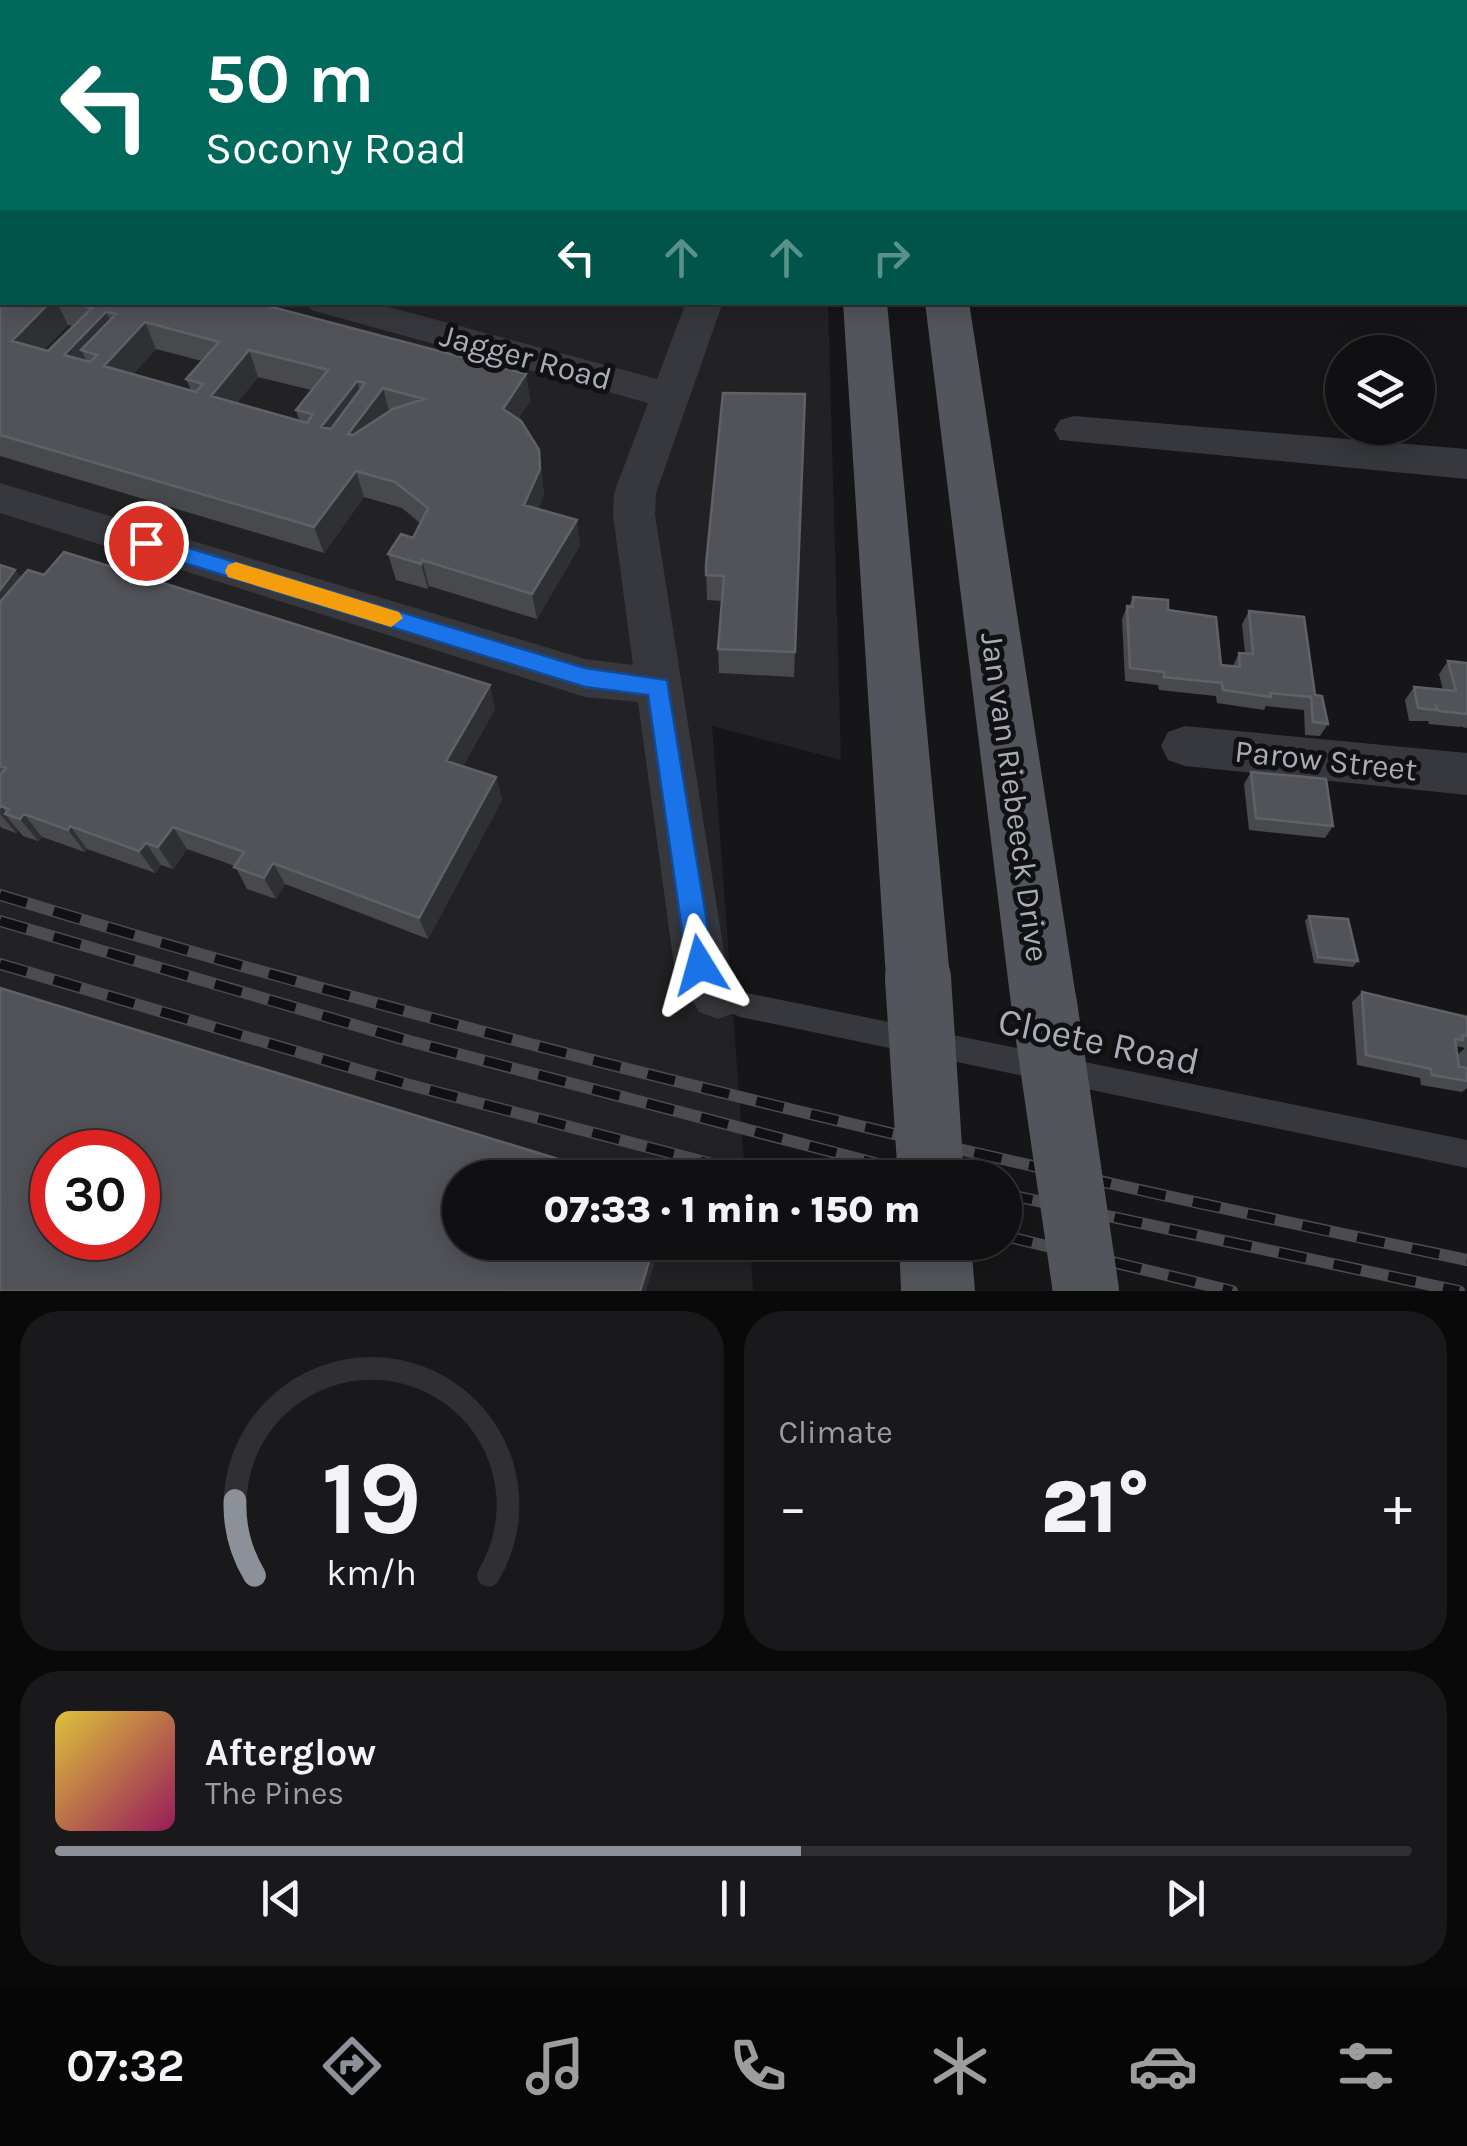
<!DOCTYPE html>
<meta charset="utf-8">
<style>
:root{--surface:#101012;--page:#19191b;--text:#f1f3f6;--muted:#9c9d9f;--line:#303032;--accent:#8c9099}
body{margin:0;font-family:Karla,sans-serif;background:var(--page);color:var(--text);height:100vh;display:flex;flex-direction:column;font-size:38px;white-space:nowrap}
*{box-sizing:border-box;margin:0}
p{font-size:32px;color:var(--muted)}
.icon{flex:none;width:55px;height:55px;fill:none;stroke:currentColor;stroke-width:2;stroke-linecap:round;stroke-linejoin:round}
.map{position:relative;height:1291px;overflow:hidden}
.side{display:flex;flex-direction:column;gap:20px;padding:20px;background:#09090a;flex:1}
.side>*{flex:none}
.banner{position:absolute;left:0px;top:0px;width:1468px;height:305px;box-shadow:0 5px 25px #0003,0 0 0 2px var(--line);background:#00695c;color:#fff;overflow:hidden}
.controls{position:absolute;left:1325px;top:335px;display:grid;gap:20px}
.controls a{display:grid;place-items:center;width:110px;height:110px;border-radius:50%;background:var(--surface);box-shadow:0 5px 25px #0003,0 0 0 2px var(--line);font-size:50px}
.speed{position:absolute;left:30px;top:1130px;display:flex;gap:20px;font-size:50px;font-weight:700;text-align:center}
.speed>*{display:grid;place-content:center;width:130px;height:130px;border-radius:50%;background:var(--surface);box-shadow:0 5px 25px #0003,0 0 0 2px var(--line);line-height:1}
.speed .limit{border:15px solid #d22;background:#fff;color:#111}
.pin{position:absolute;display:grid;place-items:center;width:85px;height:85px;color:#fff;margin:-42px;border:5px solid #fff;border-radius:50%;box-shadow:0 2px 10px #0007}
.me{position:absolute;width:110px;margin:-55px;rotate:352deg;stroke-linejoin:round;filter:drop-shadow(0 0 8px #0008)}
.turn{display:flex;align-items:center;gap:35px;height:210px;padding:0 40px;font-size:45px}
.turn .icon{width:130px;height:130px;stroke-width:2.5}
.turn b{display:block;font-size:70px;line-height:85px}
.lanes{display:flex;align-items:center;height:95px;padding:0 40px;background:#0003;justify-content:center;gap:50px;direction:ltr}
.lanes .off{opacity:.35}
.big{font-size:75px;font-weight:800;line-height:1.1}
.side .card{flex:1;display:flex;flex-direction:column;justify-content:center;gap:15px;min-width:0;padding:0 35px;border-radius:40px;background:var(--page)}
.side .dial{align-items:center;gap:0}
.dial svg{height:260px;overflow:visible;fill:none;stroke:var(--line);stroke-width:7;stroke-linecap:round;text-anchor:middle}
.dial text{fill:var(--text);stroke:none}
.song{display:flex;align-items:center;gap:30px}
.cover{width:120px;height:120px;border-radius:15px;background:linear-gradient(135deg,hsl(50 70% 55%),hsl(330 70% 35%))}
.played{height:10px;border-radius:5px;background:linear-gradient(90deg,var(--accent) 55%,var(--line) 55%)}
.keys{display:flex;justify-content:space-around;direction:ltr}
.heat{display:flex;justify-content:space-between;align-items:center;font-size:55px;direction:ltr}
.side .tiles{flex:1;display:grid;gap:20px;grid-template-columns:1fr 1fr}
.card:last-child{grid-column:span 2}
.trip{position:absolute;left:442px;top:1160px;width:580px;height:100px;border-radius:50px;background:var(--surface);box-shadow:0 5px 25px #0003,0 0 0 2px var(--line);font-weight:800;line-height:100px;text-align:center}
.menu{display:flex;height:160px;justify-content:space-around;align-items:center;background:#060607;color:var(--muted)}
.menu .icon{width:70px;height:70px}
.menu .on{color:var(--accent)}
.menu b{font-size:45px;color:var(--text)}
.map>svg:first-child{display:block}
</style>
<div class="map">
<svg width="1467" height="1291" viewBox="0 0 1467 1291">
<rect width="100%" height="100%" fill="#161618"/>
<!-- built -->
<path fill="#222225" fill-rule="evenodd" d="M0 0H819L2 2V302L828 303 841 760 712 726 745 1177 460 1178V1242L750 1243 753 1291H0ZM52 1152H138V1238H52Z"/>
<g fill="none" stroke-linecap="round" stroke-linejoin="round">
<!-- lane -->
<path fill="#37383d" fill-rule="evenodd" d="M718 981 742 992 1467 1140V1168L740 1017 709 1003 705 994 709 985Z"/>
<!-- street -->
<path fill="#37383d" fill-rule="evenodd" d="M0 0H15L16 2H2L0 12Z
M1465 54H1467V72H1465Z
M1465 181H1467V208H1465Z
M0 204 2 205V226H0Z
M1465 223H1467V245H1465Z
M306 302H370L657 379 686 302H723L656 493 655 515 725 958 745 994 737 1012 718 1019 699 1012 674 965 638 702 585 697 0 513V483L585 659 633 665 613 515 614 493 648 403 311 310Z
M1074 416 1467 449V479L1060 440 1054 430 1060 420Z
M1185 726 1467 753V795L1185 766 1168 760 1161 746 1168 732Z"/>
<!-- primary -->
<path fill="#53555c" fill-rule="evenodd" d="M825 0H861V2H825Z
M884 0H920L921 2H885Z
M843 302H887L950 978 941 1000 918 1009 895 1000 886 978Z
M925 302H969L1077 1004 1067 1026 1044 1035 1021 1026 1011 1004Z
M899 1242H971L975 1291H901Z"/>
<defs>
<path id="rail" d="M0 895C483 1042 973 1158 1467 1260
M0 921 409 1041 932 1178
M0 964 406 1084 766 1178
M1005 1194 1459 1291
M1005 1236 1232 1291"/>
</defs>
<!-- rail casing -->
<use href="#rail" stroke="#4a4c52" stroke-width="12"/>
<!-- rail -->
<use href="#rail" stroke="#111113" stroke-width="9" stroke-dasharray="28" stroke-linecap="butt"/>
<!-- primary-bridge -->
<path stroke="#53555c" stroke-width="66" d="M918 978 931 1178
M1044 1004 1086 1291"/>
</g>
<!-- wall -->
<path fill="#47494d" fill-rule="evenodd" d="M720 0H796L795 2H720Z
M0 236 2 302H253L526 374 530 401 518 419 539 450 544 495 538 509 580 545 537 619 429 586 428 589 396 580 388 554 413 538 420 523 402 508 364 497 324 553 0 456ZM68 325 73 326 48 351 44 349ZM156 349 202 361 186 379 191 390 133 374ZM258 377 311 390 296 410 299 420 237 403Z
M805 394 794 677 719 673 718 649 722 601 707 600 706 565Z
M0 565 15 570 21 579 495 709 463 766 496 777 502 800 428 939 285 884 276 899 247 889 235 866 187 849 173 869 161 865 155 873 87 849 85 852 42 837 38 841 23 836 18 830 16 833 2 828 0 826Z
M1133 597 1168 610 1221 665 1233 666 1239 653H1245L1242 624 1249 611 1315 695 1328 724 1320 736 1305 735 1304 710 1266 706 1264 710 1217 703 1216 696 1159 690 1158 685 1125 681 1122 619 1127 606H1129Z
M1448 661 1467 663V728L1462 727 1461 726 1460 727 1429 724 1428 721H1409L1405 700 1414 687 1443 690 1439 674Z
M1251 772 1333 826 1325 838 1249 830 1244 784Z
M1309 916 1358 961 1353 967 1314 963 1305 921Z
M1362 992 1467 1017V1088L1462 1092 1421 1085 1420 1078 1357 1065 1352 1002ZM1456 1046 1465 1048 1457 1055Z"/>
<!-- shaded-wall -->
<path fill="#2f3033" d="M50 302H57L68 325 26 367 12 341Z
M106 312 118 338 81 350 90 368 64 355Z
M145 322 156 349 117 393 104 366Z
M249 350 258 377 221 422 211 396Z
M526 374 530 401 507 435 503 409Z
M357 381 365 408 330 453 321 427Z
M383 388 390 414 356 460 348 434Z
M539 450 544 495 529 531 524 505Z
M356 471 364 497 324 553 314 527Z
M577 520 580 545 537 619 532 594Z
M422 560 429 586 428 589 421 564Z
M15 570 32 595 0 637V590Z
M490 685 495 709 453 784 446 761Z
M496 777 502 800 428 939 419 918Z
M1 806 8 815 5 814 18 830 16 833 0 814Z
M24 814 42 837 38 841 20 819Z
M70 826 87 849 85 852 68 830Z
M173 827 187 849 173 869 158 847Z
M146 843 161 865 155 873 139 851Z
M273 863 285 884 276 899 264 878Z
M655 1242H661L646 1291H640Z"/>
<!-- building -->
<path fill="#525359" stroke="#5f6168" stroke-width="2.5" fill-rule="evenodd" d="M974 0H1276L1277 2H974Z
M0 236 2 237V290L0 292Z
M2 301V302H50L12 341 48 351 92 308 72 302H253L526 374 503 409 521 421 539 450 540 469 524 505 577 520 532 594 422 560 421 564 388 554 401 534 413 538 428 508 395 482 356 471 314 527 0 435V303ZM106 312 116 314 81 350 97 355 90 362 64 355ZM145 322 219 342 186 379 203 384 196 392 104 366ZM249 350 328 370 296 410 313 414 307 423 211 396ZM357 381 365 383 331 429 321 427ZM383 388 424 399 393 409 353 435 348 434Z
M723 393 805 394 795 652 718 649 724 576 706 575V565Z
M64 552 490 685 446 761 496 777 419 918 273 863 264 878 234 867 244 852 173 827 158 847 146 843 139 851 70 826 68 830 24 814 20 819 5 814 9 809 1 806 0 807V775L6 768 0 766V602L28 570 44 575Z
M0 565 15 570 0 590Z
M1133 597 1168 600V610L1216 617 1221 665 1240 667 1239 653 1253 654 1249 611 1304 617 1315 695 1322 696 1328 724 1313 722 1311 697 1270 693 1271 697 1223 690 1222 683 1164 677V672L1130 668 1127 606 1133 607Z
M1448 661 1467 663V714L1439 711 1436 706V710L1418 708 1414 687 1456 691Z
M1251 772 1326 779 1333 826 1256 818Z
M1309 916 1348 919 1358 961 1318 957Z
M0 988 620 1178H460V1242H655L640 1291H0ZM52 1152H138V1238H52Z
M1362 992 1467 1017V1036L1462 1035 1463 1040 1455 1039 1459 1067 1467 1068V1081L1432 1075 1431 1069 1366 1055Z"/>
<!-- route -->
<path fill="#1a73e8" stroke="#114b97" stroke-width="2.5" d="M146 535 585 668 667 680 714 965 710 974 700 977 691 974 687 965 648 695 585 687 139 549 136 543Z"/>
<!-- slow -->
<path fill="#f59e0b" d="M236 562 399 612 403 618 391 627 228 577 225 571 228 565Z"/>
<g text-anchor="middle" stroke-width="10" stroke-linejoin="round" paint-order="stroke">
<!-- street labels -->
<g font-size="32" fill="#a8adb8" stroke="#111113">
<text transform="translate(526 357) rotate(15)" y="11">Jagger Road</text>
<text transform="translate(1326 760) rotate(6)" y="11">Parow Street</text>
<text transform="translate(1015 797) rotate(82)" y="11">Jan van Riebeeck Drive</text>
</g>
<!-- near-street labels -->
<g font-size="38" fill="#a8adb8" stroke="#111113">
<text transform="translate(1099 1041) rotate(12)" y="13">Cloete Road</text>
</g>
</g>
</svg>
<div class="controls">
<a><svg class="icon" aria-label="layers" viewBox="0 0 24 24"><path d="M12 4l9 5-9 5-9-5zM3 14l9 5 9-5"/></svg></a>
</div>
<div class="speed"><div class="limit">30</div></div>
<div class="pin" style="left:146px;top:543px;background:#d93025"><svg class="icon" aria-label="arrive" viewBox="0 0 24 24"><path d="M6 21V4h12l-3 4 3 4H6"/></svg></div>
<svg class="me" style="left:700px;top:965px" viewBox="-20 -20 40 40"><path d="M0-17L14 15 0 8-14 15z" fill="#1a73e8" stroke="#fff" stroke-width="4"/></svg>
<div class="trip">07:33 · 1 min · 150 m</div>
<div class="banner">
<div class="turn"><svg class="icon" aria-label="left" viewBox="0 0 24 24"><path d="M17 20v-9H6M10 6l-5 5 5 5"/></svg><div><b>50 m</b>Socony Road</div></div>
<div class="lanes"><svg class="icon" aria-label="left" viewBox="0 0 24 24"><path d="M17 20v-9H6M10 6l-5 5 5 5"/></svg><svg class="icon off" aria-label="ahead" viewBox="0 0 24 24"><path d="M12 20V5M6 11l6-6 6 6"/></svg><svg class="icon off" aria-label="ahead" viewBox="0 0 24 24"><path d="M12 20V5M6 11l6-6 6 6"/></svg><svg class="icon off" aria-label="right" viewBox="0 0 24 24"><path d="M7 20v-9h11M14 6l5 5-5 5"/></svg></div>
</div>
</div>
<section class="side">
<div class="tiles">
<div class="card dial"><svg viewBox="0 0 100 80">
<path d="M14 69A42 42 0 1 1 86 69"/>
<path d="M14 69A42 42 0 0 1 8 46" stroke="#8c9099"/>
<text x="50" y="56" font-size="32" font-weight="700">19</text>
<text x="50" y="72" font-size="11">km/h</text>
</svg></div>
<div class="card"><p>Climate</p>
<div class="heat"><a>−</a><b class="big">21°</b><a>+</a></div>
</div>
<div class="card">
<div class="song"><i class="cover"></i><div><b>Afterglow</b><p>The Pines</p></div></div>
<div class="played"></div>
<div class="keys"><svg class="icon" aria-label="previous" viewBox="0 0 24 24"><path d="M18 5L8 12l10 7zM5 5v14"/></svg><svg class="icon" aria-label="pause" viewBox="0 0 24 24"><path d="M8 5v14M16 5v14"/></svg><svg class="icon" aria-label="next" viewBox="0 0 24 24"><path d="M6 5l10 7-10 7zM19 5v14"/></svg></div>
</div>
</div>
</section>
<nav class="menu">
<b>07:32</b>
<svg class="icon on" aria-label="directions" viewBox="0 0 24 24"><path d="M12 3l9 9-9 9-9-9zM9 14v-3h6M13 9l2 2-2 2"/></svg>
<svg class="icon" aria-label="music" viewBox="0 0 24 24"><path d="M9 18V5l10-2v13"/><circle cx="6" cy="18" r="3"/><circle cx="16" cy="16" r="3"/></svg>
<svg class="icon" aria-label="phone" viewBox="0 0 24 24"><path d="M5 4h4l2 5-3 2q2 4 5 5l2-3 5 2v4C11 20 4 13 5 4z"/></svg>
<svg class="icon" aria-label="climate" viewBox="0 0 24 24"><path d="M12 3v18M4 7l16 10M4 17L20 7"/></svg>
<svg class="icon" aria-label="car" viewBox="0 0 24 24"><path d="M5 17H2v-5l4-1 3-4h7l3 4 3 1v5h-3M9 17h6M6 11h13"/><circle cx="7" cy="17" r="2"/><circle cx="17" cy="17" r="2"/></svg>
<svg class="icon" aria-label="filters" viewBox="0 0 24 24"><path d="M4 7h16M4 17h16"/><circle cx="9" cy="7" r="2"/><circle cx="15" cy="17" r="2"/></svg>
</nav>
